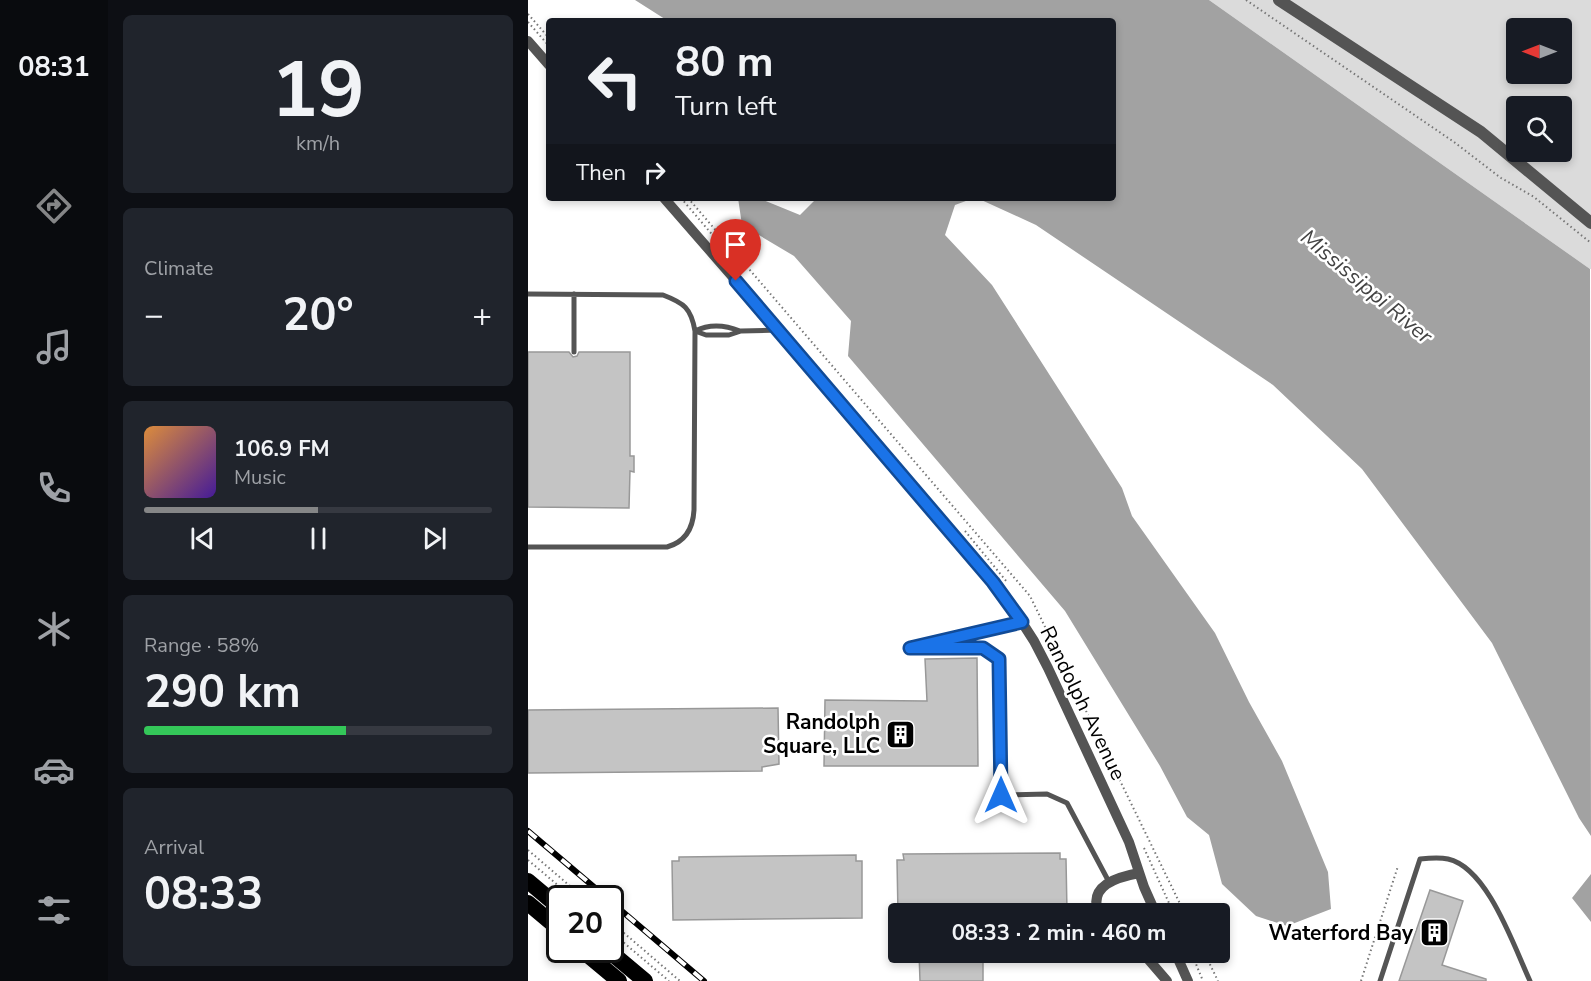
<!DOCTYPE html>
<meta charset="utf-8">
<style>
:root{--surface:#171b24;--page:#20242c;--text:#f1f3f6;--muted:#9ea1a6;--line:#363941;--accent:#858687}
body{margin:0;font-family:"Nunito Sans",sans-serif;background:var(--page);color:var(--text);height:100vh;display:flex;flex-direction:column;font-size:22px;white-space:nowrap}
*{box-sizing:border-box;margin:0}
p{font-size:20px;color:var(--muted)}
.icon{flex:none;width:33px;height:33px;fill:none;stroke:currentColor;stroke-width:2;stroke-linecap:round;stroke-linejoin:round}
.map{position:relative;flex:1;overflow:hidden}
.side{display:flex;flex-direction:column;gap:15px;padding:15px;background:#0d0f14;width:420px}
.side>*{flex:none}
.top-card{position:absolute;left:18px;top:18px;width:570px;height:183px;border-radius:6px;box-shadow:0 3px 9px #0003;background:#171b24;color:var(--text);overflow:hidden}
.needle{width:39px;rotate:270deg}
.buttons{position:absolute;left:978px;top:18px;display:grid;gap:12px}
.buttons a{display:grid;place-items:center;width:66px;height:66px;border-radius:6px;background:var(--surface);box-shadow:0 3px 9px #0003;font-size:30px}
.speed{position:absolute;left:18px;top:885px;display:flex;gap:12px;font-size:30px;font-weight:700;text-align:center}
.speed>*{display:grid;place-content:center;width:78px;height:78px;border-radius:50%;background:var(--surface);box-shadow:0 3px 9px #0003;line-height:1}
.speed .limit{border:3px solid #111;border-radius:9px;background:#fff;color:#111}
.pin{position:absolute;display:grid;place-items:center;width:51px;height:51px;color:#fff;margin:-62px -26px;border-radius:50% 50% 50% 0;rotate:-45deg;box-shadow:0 0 6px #0007}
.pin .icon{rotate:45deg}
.me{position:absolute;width:66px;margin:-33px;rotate:0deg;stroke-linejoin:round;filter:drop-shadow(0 0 4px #0008)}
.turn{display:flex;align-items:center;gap:21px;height:126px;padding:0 30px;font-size:27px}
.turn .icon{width:78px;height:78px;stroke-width:2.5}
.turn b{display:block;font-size:42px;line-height:51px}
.then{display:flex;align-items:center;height:57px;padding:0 30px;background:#0003;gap:12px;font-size:22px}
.big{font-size:45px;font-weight:700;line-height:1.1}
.side .widget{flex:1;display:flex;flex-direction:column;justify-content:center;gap:9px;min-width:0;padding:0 21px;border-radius:9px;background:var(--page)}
.side .dial{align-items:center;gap:0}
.dial b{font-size:78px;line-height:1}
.song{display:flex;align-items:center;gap:18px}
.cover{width:72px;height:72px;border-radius:9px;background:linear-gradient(135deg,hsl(30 70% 55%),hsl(260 70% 35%))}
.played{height:6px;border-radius:3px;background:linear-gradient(90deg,var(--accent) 50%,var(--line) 50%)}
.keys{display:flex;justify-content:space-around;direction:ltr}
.heat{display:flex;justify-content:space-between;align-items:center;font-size:33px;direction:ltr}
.charge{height:9px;border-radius:4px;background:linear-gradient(90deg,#34c759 58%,var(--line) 0)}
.trip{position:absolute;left:360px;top:903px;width:342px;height:60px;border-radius:6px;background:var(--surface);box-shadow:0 3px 9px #0003;font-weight:700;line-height:60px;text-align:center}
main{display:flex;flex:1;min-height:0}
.tab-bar{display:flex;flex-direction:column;width:108px;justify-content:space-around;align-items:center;background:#090b0e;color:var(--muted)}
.tab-bar .icon{width:42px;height:42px}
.tab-bar .selected{color:var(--accent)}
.tab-bar b{font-size:27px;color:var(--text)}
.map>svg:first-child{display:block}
</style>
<main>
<nav class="tab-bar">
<b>08:31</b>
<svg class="icon selected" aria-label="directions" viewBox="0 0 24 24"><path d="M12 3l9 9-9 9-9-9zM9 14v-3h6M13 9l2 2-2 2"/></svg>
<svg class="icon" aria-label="music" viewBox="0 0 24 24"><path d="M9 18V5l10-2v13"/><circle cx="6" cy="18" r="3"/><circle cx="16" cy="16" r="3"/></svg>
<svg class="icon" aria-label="phone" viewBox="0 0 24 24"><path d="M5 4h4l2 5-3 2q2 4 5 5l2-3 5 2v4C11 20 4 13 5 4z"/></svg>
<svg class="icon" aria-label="climate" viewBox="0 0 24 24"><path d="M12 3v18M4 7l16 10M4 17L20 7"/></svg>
<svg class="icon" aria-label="car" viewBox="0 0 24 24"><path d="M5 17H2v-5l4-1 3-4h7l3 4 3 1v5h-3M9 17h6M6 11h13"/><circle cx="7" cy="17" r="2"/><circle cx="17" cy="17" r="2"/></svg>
<svg class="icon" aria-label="filters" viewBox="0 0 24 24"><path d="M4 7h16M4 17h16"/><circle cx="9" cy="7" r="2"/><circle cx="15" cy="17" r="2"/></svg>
</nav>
<section class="side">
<div class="widget dial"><b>19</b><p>km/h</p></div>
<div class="widget"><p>Climate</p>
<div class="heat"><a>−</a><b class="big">20°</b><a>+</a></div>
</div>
<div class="widget">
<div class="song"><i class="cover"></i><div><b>106.9 FM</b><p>Music</p></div></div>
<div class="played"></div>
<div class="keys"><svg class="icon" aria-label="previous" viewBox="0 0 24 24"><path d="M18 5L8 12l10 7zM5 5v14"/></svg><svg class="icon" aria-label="pause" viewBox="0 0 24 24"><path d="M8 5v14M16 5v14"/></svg><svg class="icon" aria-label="next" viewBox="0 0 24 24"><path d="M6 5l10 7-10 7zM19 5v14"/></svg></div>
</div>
<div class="widget"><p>Range · 58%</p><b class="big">290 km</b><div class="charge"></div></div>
<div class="widget"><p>Arrival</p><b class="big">08:33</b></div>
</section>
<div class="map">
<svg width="1063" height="981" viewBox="0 0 1063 981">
<rect width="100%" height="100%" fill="#fff"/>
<!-- green -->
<path fill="#dbdbdb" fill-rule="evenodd" d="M681 0H1063V269H1062ZM988 28H1034V74H988ZM988 106H1034V152H988Z"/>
<!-- water -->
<path fill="#a2a2a2" d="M107 0H681L1062 269 1063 836 1051 818 964 643 834 469 745 385 508 225 449 198H585V21H140Z
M210 198H230L272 215 289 198H446L427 205 417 235 464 285 594 488 604 516 687 633 721 702 754 761 800 872 803 909 759 926 728 916 694 884 681 835 659 817 632 766 537 611 320 356 323 321 266 256 214 225Z
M1063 874V922L1044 898Z"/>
<!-- building -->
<path fill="#c4c4c4" stroke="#989898" stroke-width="1.5" d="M0 352H41L45 357 49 356 51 352H102V456H106V472L102 471 101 508 0 507Z
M449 658 450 766H296L297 700 399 701 397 659Z
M250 708 251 764 234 767V771L0 773V710Z
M532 853V859H538L539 911H533V914H370L369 860H376L375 854Z
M328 855V861H334V918L145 920 144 861H151V857Z
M902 890 935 901 914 965 958 979V981H871Z
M391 952H455V981H392Z"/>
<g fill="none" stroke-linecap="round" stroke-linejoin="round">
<!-- path -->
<path stroke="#767676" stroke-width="2" stroke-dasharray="1.5 3" stroke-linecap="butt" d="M718 0 926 142 973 178 1006 197 1063 243
M0 14 21 38
M0 22 21 46
M153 198 199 252
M160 198 502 596 657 914
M437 531 479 582
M616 848 646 914
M0 850 56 898
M0 860 45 898
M82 921 152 981
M82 931 141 981
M663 952 675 981
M676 952 690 981
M833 981 870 866"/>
<!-- service -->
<path stroke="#545454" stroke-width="5" d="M0 294 135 295C156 303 163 308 167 331L166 510C165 529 157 542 139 547H0
M46 294V352
M167 331 178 335H201L213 331 250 330
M167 331C181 324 197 325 212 331
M393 645 494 622
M382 648H455L471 659 473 795 519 794 539 803 581 882
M852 981 892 859C901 858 911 857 920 859 960 868 986 947 1002 981"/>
<!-- minor -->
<path stroke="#545454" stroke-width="10" d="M0 41 21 65
M136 198 251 330 481 602 506 641 520 668 601 842 616 887 628 914
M571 914C559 885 590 877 611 873
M614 952 639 981
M647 952 660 981"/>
<!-- tertiary -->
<path stroke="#545454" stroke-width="12" d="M751 0 953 132 1063 223"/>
<!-- trunk -->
<path stroke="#000" stroke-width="16" d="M0 881 32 908
M0 903 32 930
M54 950 91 981
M80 950 117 981"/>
<defs>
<path id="rail" d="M0 831 79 898
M82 901 176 981"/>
</defs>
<!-- rail casing -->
<use href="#rail" stroke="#000" stroke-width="6"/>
<!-- rail -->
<use href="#rail" stroke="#fff" stroke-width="4" stroke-dasharray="11" stroke-linecap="butt"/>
</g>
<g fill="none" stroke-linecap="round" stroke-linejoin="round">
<defs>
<path id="route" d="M208 281 465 582 494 622 382 648H455L471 659 473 795"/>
</defs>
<!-- route casing -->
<use href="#route" stroke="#114b97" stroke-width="15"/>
<!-- route -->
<use href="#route" stroke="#1a73e8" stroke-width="10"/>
</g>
<!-- icons -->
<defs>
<symbol id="building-square" viewBox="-11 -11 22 22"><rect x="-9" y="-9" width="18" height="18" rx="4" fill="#000" stroke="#fff"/><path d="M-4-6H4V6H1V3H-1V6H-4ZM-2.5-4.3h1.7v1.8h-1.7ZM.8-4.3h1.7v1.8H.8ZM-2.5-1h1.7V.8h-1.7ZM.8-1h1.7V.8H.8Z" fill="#fff"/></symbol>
</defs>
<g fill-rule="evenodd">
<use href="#building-square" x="356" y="718" width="33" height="33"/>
<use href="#building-square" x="890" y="916" width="33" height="33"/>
</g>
<g text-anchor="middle" stroke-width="5" stroke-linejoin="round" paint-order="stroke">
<!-- street labels -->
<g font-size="21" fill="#000" stroke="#fff">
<text transform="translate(555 703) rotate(64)" y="7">Randolph Avenue</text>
</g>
<!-- poi labels -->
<g font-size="21" font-weight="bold" fill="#000" stroke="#fff" text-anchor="end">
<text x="352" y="729">Randolph<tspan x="352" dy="24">Square, LLC</tspan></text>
<text x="885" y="940">Waterford Bay</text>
</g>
<!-- water labels -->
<g font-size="22" font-style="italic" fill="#434343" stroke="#fff">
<text transform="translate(839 286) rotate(40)" y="8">Mississippi River</text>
</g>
</g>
</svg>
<div class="buttons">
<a><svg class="needle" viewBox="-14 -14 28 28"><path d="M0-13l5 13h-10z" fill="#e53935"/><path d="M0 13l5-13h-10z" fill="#9ea1a6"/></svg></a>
<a><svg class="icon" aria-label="search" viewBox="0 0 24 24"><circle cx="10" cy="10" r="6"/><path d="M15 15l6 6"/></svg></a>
</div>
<div class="speed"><div class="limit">20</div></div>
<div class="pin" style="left:208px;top:281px;background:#d93025"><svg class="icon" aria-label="arrive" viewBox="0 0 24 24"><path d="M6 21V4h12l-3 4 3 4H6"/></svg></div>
<svg class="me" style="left:473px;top:795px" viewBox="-20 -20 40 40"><path d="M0-17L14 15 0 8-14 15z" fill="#1a73e8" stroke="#fff" stroke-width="4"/></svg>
<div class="trip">08:33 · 2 min · 460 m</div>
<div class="top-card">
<div class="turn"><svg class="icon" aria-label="left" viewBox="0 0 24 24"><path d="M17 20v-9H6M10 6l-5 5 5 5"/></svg><div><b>80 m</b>Turn left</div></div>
<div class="then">Then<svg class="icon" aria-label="right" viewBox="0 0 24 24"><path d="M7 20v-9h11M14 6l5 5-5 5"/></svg></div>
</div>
</div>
</main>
